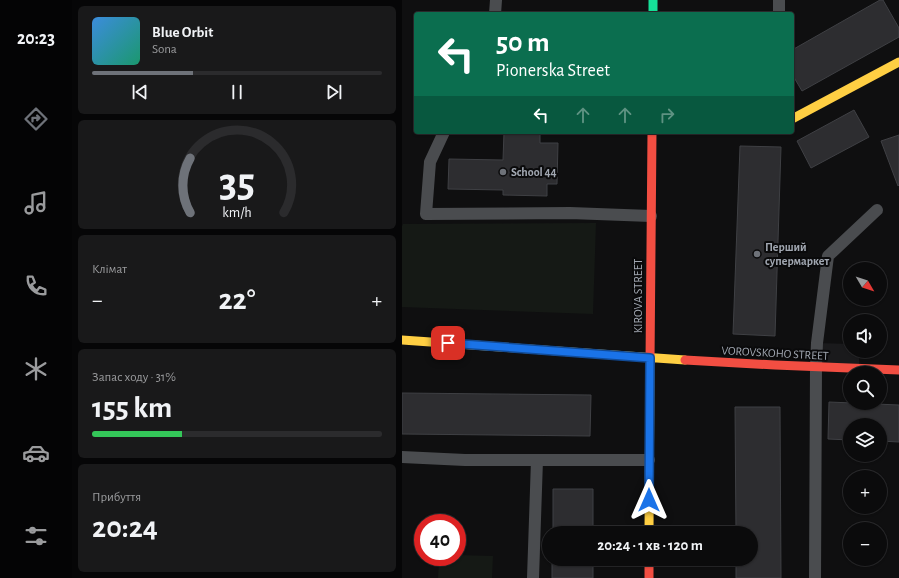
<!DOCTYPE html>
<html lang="uk">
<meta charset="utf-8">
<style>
:root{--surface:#0b0b0c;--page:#19191a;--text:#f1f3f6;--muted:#9a9b9d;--line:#2b2b2d;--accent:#6e7279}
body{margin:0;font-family:"Alegreya Sans",sans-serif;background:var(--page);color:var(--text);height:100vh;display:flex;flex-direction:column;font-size:15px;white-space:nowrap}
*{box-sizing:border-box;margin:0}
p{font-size:13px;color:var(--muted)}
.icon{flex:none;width:22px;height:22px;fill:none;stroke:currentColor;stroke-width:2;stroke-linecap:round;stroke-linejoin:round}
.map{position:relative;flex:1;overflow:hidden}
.sheet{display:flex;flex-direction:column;gap:6px;padding:6px;background:#060607;width:330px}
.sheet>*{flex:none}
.hud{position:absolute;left:12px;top:12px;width:380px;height:122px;border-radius:4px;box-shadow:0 1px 3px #0004,0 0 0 1px var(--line);background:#0b6e4f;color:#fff;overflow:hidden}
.needle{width:26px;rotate:129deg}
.fabs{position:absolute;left:441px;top:262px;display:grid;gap:8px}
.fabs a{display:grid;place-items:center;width:44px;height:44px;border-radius:50%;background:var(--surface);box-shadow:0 1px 3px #0004,0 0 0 1px var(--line);font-size:20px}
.speed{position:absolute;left:12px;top:514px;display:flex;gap:8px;font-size:20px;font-weight:700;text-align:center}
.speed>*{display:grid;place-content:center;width:52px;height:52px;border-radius:50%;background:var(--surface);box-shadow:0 1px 3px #0004,0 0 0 1px var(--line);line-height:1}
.speed .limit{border:6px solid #d22;background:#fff;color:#111}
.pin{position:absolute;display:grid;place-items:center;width:34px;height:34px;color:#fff;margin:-17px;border-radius:8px;box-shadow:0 2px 6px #0006}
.me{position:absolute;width:44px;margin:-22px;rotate:0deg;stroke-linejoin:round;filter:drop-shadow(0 0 3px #0008)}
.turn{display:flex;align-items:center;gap:14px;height:84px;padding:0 16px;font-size:18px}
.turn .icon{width:52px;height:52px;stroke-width:2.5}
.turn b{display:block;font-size:28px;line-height:34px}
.lanes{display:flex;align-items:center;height:38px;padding:0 16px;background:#0003;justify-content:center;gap:20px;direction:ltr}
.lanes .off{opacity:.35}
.big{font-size:30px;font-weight:700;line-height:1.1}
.sheet .tile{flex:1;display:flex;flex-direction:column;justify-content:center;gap:6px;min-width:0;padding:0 14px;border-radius:6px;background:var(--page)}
.sheet .dial{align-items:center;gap:0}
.dial svg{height:104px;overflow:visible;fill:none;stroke:var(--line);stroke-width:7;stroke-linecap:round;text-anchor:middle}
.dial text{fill:var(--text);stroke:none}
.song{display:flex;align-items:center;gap:12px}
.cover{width:48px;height:48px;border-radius:6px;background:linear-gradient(135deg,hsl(210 70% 55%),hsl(160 70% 35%))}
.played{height:4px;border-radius:2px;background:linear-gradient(90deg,var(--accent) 35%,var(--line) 35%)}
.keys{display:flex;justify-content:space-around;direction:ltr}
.heat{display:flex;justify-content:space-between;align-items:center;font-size:22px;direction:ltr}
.charge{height:6px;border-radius:3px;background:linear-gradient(90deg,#34c759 31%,var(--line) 0)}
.trip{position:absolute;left:140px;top:526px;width:216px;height:40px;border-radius:20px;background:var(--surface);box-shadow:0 1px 3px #0004,0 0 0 1px var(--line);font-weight:700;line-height:40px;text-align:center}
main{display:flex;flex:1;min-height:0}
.tab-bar{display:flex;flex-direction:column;width:72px;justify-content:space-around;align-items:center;background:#040405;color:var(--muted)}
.tab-bar .icon{width:28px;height:28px}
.tab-bar .active{color:var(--accent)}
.tab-bar b{font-size:18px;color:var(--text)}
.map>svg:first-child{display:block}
</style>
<main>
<nav class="tab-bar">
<b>20:23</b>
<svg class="icon active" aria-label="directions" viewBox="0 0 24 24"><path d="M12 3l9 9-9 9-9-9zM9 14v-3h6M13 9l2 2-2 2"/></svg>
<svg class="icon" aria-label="music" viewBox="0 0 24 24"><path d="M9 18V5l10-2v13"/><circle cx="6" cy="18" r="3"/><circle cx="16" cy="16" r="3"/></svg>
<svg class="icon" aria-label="phone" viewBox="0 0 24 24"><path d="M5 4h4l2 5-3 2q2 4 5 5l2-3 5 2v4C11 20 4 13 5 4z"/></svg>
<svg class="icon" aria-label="climate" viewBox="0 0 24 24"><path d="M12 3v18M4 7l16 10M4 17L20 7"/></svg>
<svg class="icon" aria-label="car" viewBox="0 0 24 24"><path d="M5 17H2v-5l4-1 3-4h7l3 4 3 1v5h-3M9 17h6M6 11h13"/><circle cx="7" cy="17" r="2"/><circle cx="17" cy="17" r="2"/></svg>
<svg class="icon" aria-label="filters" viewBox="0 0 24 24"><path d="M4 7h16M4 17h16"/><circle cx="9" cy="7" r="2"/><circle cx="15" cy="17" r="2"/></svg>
</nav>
<section class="sheet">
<div class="tile">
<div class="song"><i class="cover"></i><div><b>Blue Orbit</b><p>Sona</p></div></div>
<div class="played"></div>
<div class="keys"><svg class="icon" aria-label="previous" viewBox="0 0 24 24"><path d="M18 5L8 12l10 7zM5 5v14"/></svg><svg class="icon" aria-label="pause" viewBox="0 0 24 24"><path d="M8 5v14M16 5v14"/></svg><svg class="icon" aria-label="next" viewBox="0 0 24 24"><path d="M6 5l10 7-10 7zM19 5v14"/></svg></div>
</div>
<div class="tile dial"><svg viewBox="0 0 100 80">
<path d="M14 69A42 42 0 1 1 86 69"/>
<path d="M14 69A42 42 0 0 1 14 27" stroke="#6e7279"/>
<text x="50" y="56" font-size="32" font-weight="700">35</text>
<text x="50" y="72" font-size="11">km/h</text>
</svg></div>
<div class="tile"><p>Клімат</p>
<div class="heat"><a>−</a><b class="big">22°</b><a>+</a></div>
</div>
<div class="tile"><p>Запас ходу · 31%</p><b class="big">155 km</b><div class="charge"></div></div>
<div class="tile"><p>Прибуття</p><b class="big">20:24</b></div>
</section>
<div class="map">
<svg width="497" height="578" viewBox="0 0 497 578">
<rect width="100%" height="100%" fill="#0f0f10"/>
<!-- built -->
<path fill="#1a1a1c" d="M415 343 448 344V351H457V369L414 367Z"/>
<!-- green -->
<path fill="#151915" d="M194 223 191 314 0 307V226L1 224Z
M55 555 91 556 90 578H36L37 562 44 557H55Z"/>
<!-- building -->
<path fill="#2d2d30" stroke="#3f4044" d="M478 0H481L497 28V37L400 91 390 74V50Z
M452 110 467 137 409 168 395 141Z
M102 132H138V143H156L155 184H145V196L101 195V190L46 189 47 159 101 160Z
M497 135V185L496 186 479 141Z
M338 146 379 147 373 336 331 334Z
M0 393 189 395 188 436 0 434Z
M427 402 497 405V442L478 441V425H448V440L426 439Z
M333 407H378L379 578H334V559H349V533H334Z
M151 489H191V533H151Z
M150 559H191V578H150Z"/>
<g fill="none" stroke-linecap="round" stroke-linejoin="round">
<!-- lane -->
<path stroke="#4a4c4f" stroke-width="12" d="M93 14 94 0
M377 14V0
M42 132 28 162 24 214 168 213 249 216
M0 457 63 460H247
M131 578 135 460
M413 578 414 367 415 343 426 256 475 210"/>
<!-- fast -->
<path stroke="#16e098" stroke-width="9" d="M251 0V14"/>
<!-- slow -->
<path stroke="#ffcf43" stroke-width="9" d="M390 119 497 62
M0 340 283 360
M247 533 248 363"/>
<!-- jam -->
<path stroke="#f24e42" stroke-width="9" d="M283 360 373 365 497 370
M248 363 250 132
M247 559V578"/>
</g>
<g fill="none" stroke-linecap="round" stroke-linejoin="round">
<defs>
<path id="route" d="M46 343 248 358 247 500"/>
</defs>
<!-- route casing -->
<use href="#route" stroke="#114b97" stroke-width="10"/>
<!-- route -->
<use href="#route" stroke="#1a73e8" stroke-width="7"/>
</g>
<!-- markers -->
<g fill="#6e7279" stroke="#0a0a0b" stroke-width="1.5">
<circle cx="101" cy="172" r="4"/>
<circle cx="355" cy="254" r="4"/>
</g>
<g text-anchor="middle" stroke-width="4" stroke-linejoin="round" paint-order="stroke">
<!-- poi labels -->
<g font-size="12" font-weight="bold" fill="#a1a7b1" stroke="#0a0a0b" text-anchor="start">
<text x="109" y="176">School 44</text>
<text x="363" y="251">Перший<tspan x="363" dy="14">супермаркет</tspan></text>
</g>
<!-- street labels -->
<g font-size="12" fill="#a1a7b1" stroke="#0a0a0b">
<text transform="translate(236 296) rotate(-90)" y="4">KIROVA STREET</text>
<text transform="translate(373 353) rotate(3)" y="4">VOROVSKOHO STREET</text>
</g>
</g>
</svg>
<div class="fabs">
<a><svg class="needle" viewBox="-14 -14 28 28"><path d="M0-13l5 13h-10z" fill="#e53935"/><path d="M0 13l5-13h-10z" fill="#9a9b9d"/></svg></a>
<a><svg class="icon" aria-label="sound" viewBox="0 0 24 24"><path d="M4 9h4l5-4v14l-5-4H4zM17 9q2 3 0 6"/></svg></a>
<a><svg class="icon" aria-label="search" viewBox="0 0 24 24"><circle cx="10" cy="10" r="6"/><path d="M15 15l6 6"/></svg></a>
<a><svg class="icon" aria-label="layers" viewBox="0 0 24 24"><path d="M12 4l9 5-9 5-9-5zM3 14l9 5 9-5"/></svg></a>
<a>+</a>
<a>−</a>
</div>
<div class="speed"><div class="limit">40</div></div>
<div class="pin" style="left:46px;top:343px;background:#d93025"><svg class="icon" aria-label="arrive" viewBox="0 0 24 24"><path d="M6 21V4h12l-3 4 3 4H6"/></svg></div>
<svg class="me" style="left:247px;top:500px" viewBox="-20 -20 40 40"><path d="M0-17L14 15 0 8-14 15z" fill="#1a73e8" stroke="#fff" stroke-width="4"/></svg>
<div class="trip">20:24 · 1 хв · 120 m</div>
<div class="hud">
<div class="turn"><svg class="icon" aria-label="left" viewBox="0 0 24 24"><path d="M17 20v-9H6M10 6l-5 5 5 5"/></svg><div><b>50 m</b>Pionerska Street</div></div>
<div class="lanes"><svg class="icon" aria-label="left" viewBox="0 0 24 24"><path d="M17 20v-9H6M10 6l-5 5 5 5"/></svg><svg class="icon off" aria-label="ahead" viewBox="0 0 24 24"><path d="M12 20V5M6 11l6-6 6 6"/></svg><svg class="icon off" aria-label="ahead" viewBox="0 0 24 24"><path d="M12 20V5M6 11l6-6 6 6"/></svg><svg class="icon off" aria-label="right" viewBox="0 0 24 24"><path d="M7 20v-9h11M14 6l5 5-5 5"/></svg></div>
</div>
</div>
</main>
